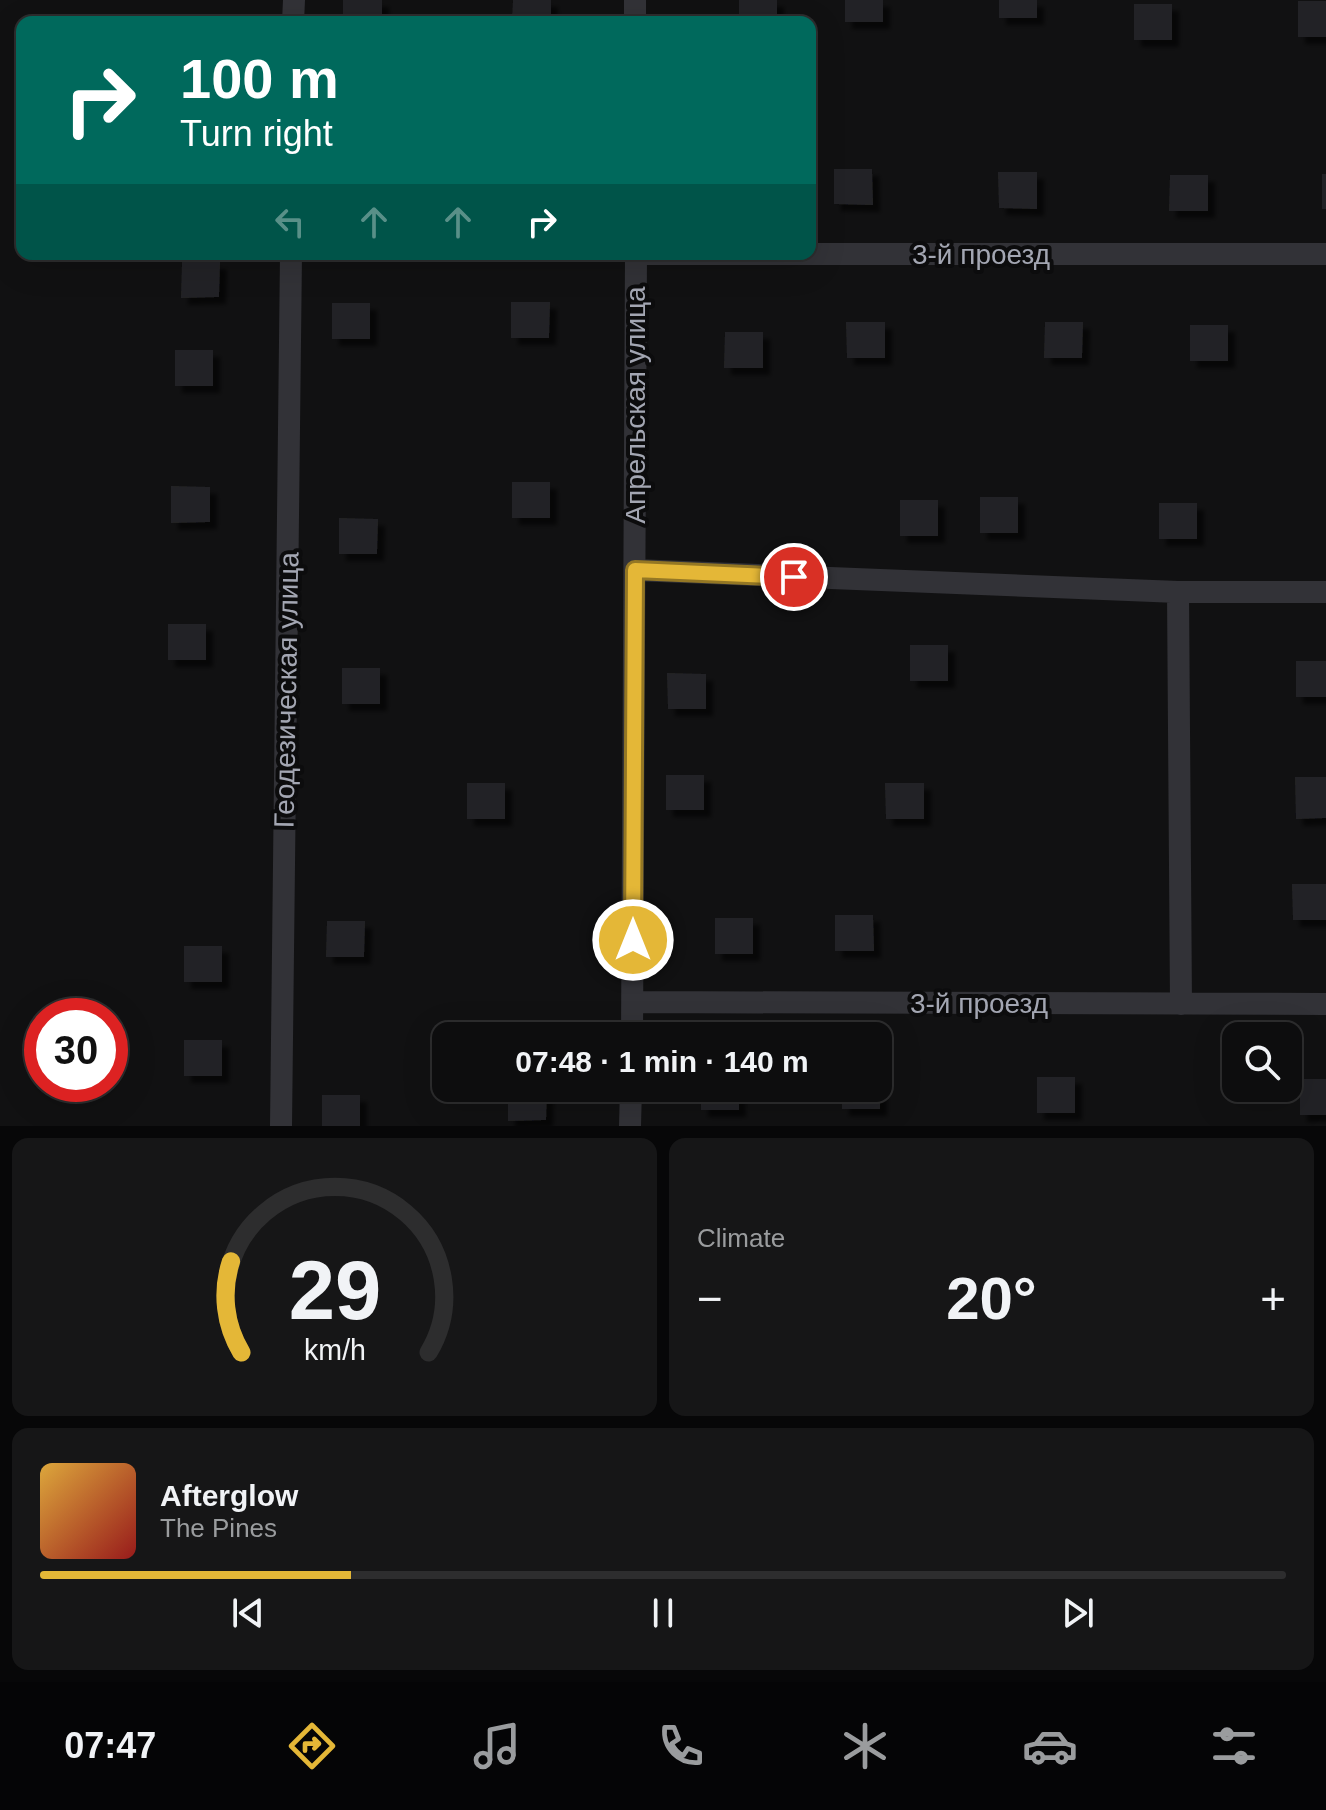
<!DOCTYPE html>
<meta charset="utf-8">
<style>
:root{--surface:#0d0d0e;--page:#161617;--text:#f1f3f6;--muted:#9a9c9e;--line:#2d2d2e;--accent:#e4b737}
body{margin:0;font-family:Helvetica,sans-serif;background:var(--page);color:var(--text);height:100vh;display:flex;flex-direction:column;font-size:30px;white-space:nowrap}
*{box-sizing:border-box;margin:0}
p{font-size:26px;color:var(--muted)}
.icon{flex:none;width:44px;height:44px;fill:none;stroke:currentColor;stroke-width:2;stroke-linecap:round;stroke-linejoin:round}
.map{position:relative;height:1126px;overflow:hidden}
.sheet{display:flex;flex-direction:column;gap:12px;padding:12px;background:#070708;flex:1}
.sheet>*{flex:none}
.guide{position:absolute;left:16px;top:16px;width:800px;height:244px;border-radius:16px;box-shadow:0 8px 32px #0002,0 0 0 2px var(--line);background:#00695c;color:#fff;overflow:hidden}
.controls{position:absolute;left:1222px;top:1022px;display:grid;gap:16px}
.controls a{display:grid;place-items:center;width:80px;height:80px;border-radius:16px;background:var(--surface);box-shadow:0 8px 32px #0002,0 0 0 2px var(--line);font-size:40px}
.speed{position:absolute;left:24px;top:998px;display:flex;gap:16px;font-size:40px;font-weight:700;text-align:center}
.speed>*{display:grid;place-content:center;width:104px;height:104px;border-radius:50%;background:var(--surface);box-shadow:0 8px 32px #0002,0 0 0 2px var(--line);line-height:1}
.speed .limit{border:12px solid #d22;background:#fff;color:#111}
.pin{position:absolute;display:grid;place-items:center;width:68px;height:68px;color:#fff;margin:-34px;border:4px solid #fff;border-radius:50%;box-shadow:0 2px 8px #0007}
.me{position:absolute;width:88px;margin:-44px;rotate:0deg;stroke-linejoin:round;filter:drop-shadow(0 0 6px #0008)}
.turn{display:flex;align-items:center;gap:28px;height:168px;padding:0 32px;font-size:36px}
.turn .icon{width:104px;height:104px;stroke-width:2.5}
.turn b{display:block;font-size:56px;line-height:68px}
.lanes{display:flex;align-items:center;height:76px;padding:0 32px;background:#0003;justify-content:center;gap:40px;direction:ltr}
.lanes .off{opacity:.35}
.big{font-size:60px;font-weight:600;line-height:1.1}
.sheet .widget{flex:1;display:flex;flex-direction:column;justify-content:center;gap:12px;min-width:0;padding:0 28px;border-radius:16px;background:var(--page)}
.sheet .dial{align-items:center;gap:0}
.dial svg{height:208px;overflow:visible;fill:none;stroke:var(--line);stroke-width:7;stroke-linecap:round;text-anchor:middle}
.dial text{fill:var(--text);stroke:none}
.song{display:flex;align-items:center;gap:24px}
.cover{width:96px;height:96px;border-radius:12px;background:linear-gradient(135deg,hsl(40 70% 55%),hsl(0 70% 35%))}
.played{height:8px;border-radius:4px;background:linear-gradient(90deg,var(--accent) 25%,var(--line) 25%)}
.keys{display:flex;justify-content:space-around;direction:ltr}
.heat{display:flex;justify-content:space-between;align-items:center;font-size:44px;direction:ltr}
.sheet .tiles{flex:1;display:grid;gap:12px;grid-template-columns:1fr 1fr}
.widget:last-child{grid-column:span 2}
.trip{position:absolute;left:432px;top:1022px;width:460px;height:80px;border-radius:16px;background:var(--surface);box-shadow:0 8px 32px #0002,0 0 0 2px var(--line);font-weight:600;line-height:80px;text-align:center}
.menu{display:flex;height:128px;justify-content:space-around;align-items:center;background:#050506;color:var(--muted)}
.menu .icon{width:56px;height:56px}
.menu .active{color:var(--accent)}
.menu b{font-size:36px;color:var(--text)}
.map>svg:first-child{display:block}
</style>
<div class="map">
<svg width="1326" height="1126" viewBox="0 0 1326 1126">
<defs>
<filter id="shadow"><feDropShadow dx="7" dy="7" stdDeviation="2" flood-color="#0009"/></filter>
</defs>
<rect width="100%" height="100%" fill="#111112"/>
<!-- building -->
<path fill="#242426" filter="url(#shadow)" d="M343 0H382V22H343Z
M513 0H551V22H512Z
M739 0H777V22H739Z
M845 0H883V22H845Z
M999 0H1037V18H999Z
M1298 1H1326V37H1298Z
M1134 4H1172V40H1134Z
M834 169H872L873 205 834 204Z
M998 172H1037V209L999 208Z
M1322 174H1326V209H1322Z
M1170 175H1208V211H1169Z
M182 262H220L219 297 181 298Z
M511 302H550L549 338H511Z
M332 303H370V339H332Z
M846 322H885V358H847Z
M1045 322H1083L1082 358H1044Z
M1190 325H1228V361H1190Z
M725 332H763V368H724Z
M175 350H213V386H175Z
M512 482H550V518H512Z
M171 486 210 487V522L171 523Z
M980 497H1018V533H980Z
M900 500H938V536H900Z
M1159 503H1197V539H1159Z
M339 518 378 519 377 554H339Z
M168 624H206V660H168Z
M910 645H948V681H910Z
M1296 661H1326V697H1296Z
M342 668H380V704H342Z
M667 673 706 674V709H668Z
M666 775H704V810H666Z
M1295 777H1326V818L1296 819Z
M467 783H505V819H467Z
M885 783H924V819H886Z
M1292 884H1326V920H1293Z
M835 915H873L874 951H835Z
M715 918H753V954H715Z
M327 921H365L364 957H326Z
M184 946H222V982H184Z
M184 1040H222V1076H184Z
M1037 1077H1075V1113H1037Z
M1300 1079H1326V1115H1300Z
M508 1088H547L546 1120 508 1121Z
M701 1088H739V1110H701Z
M842 1088H880V1109H842Z
M322 1095H360V1126H322Z"/>
<g fill="none" stroke-linecap="round" stroke-linejoin="round">
<!-- street -->
<path stroke="#323237" stroke-width="22" d="M635 0V22
M293 22 294 0
M636 254H1326
M635 570 1178 592H1326
M1178 592 1181 1004
M633 1002 1326 1004
M632 1036 636 254
M281 1126 291 254
M630 1126 631 1088"/>
</g>
<g fill="none" stroke-linecap="round" stroke-linejoin="round">
<defs>
<path id="route" d="M633 940 635 570 794 577"/>
</defs>
<!-- route casing -->
<use href="#route" stroke="#947724" stroke-width="20"/>
<!-- route -->
<use href="#route" stroke="#e4b737" stroke-width="14"/>
</g>
<g text-anchor="middle" stroke-width="8" stroke-linejoin="round" paint-order="stroke">
<!-- street labels -->
<g font-size="28" fill="#a3a6b2" stroke="#0c0c0d">
<text x="981" y="264">3-й проезд</text>
<text transform="translate(635 405) rotate(-90)" y="10">Апрельская улица</text>
<text transform="translate(286 690) rotate(-89)" y="10">Геодезическая улица</text>
<text x="979" y="1013">3-й проезд</text>
</g>
</g>
</svg>
<div class="controls">
<a><svg class="icon" aria-label="search" viewBox="0 0 24 24"><circle cx="10" cy="10" r="6"/><path d="M15 15l6 6"/></svg></a>
</div>
<div class="speed"><div class="limit">30</div></div>
<div class="pin" style="left:794px;top:577px;background:#d93025"><svg class="icon" aria-label="arrive" viewBox="0 0 24 24"><path d="M6 21V4h12l-3 4 3 4H6"/></svg></div>
<svg class="me" style="left:633px;top:940px" viewBox="-20 -20 40 40"><circle r="17" fill="#e4b737" stroke="#fff" stroke-width="3"/><path d="M0-11L8 9 0 5-8 9z" fill="#fff"/></svg>
<div class="trip">07:48 · 1 min · 140 m</div>
<div class="guide">
<div class="turn"><svg class="icon" aria-label="right" viewBox="0 0 24 24"><path d="M7 20v-9h11M14 6l5 5-5 5"/></svg><div><b>100 m</b>Turn right</div></div>
<div class="lanes"><svg class="icon off" aria-label="left" viewBox="0 0 24 24"><path d="M17 20v-9H6M10 6l-5 5 5 5"/></svg><svg class="icon off" aria-label="ahead" viewBox="0 0 24 24"><path d="M12 20V5M6 11l6-6 6 6"/></svg><svg class="icon off" aria-label="ahead" viewBox="0 0 24 24"><path d="M12 20V5M6 11l6-6 6 6"/></svg><svg class="icon" aria-label="right" viewBox="0 0 24 24"><path d="M7 20v-9h11M14 6l5 5-5 5"/></svg></div>
</div>
</div>
<section class="sheet">
<div class="tiles">
<div class="widget dial"><svg viewBox="0 0 100 80">
<path d="M14 69A42 42 0 1 1 86 69"/>
<path d="M14 69A42 42 0 0 1 10 34" stroke="#e4b737"/>
<text x="50" y="56" font-size="32" font-weight="700">29</text>
<text x="50" y="72" font-size="11">km/h</text>
</svg></div>
<div class="widget"><p>Climate</p>
<div class="heat"><a>−</a><b class="big">20°</b><a>+</a></div>
</div>
<div class="widget">
<div class="song"><i class="cover"></i><div><b>Afterglow</b><p>The Pines</p></div></div>
<div class="played"></div>
<div class="keys"><svg class="icon" aria-label="previous" viewBox="0 0 24 24"><path d="M18 5L8 12l10 7zM5 5v14"/></svg><svg class="icon" aria-label="pause" viewBox="0 0 24 24"><path d="M8 5v14M16 5v14"/></svg><svg class="icon" aria-label="next" viewBox="0 0 24 24"><path d="M6 5l10 7-10 7zM19 5v14"/></svg></div>
</div>
</div>
</section>
<nav class="menu">
<b>07:47</b>
<svg class="icon active" aria-label="directions" viewBox="0 0 24 24"><path d="M12 3l9 9-9 9-9-9zM9 14v-3h6M13 9l2 2-2 2"/></svg>
<svg class="icon" aria-label="music" viewBox="0 0 24 24"><path d="M9 18V5l10-2v13"/><circle cx="6" cy="18" r="3"/><circle cx="16" cy="16" r="3"/></svg>
<svg class="icon" aria-label="phone" viewBox="0 0 24 24"><path d="M5 4h4l2 5-3 2q2 4 5 5l2-3 5 2v4C11 20 4 13 5 4z"/></svg>
<svg class="icon" aria-label="climate" viewBox="0 0 24 24"><path d="M12 3v18M4 7l16 10M4 17L20 7"/></svg>
<svg class="icon" aria-label="car" viewBox="0 0 24 24"><path d="M5 17H2v-5l4-1 3-4h7l3 4 3 1v5h-3M9 17h6M6 11h13"/><circle cx="7" cy="17" r="2"/><circle cx="17" cy="17" r="2"/></svg>
<svg class="icon" aria-label="filters" viewBox="0 0 24 24"><path d="M4 7h16M4 17h16"/><circle cx="9" cy="7" r="2"/><circle cx="15" cy="17" r="2"/></svg>
</nav>
